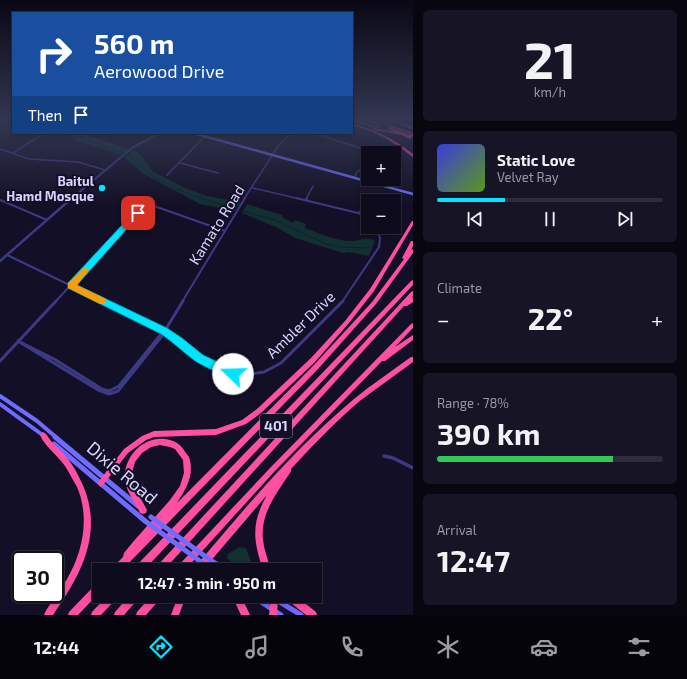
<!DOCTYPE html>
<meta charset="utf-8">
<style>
:root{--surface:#0e0b1c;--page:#171425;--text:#f1f3f6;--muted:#9b9ba3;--line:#2e2b3b;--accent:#00e5ff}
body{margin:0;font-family:"Exo 2",sans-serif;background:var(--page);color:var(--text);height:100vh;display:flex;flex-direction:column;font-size:15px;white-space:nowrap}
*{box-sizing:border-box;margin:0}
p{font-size:13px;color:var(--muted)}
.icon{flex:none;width:22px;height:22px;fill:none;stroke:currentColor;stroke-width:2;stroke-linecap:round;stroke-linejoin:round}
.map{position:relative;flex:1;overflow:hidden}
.panel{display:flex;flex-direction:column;gap:10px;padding:10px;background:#08060f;width:274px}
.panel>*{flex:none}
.guide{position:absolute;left:12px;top:12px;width:341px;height:122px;border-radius:0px;box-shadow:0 2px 6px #0003,0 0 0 1px var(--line);background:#1a4fa0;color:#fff;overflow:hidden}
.controls{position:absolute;left:361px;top:146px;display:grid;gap:8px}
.controls a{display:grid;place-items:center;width:40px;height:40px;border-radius:0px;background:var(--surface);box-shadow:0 2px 6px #0003,0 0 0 1px var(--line);font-size:20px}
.speed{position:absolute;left:12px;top:551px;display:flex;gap:8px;font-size:20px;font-weight:700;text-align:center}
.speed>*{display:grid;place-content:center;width:52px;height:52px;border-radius:50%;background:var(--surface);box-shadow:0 2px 6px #0003,0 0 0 1px var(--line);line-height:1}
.speed .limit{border:2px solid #111;border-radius:6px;background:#fff;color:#111}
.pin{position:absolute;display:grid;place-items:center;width:34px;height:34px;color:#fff;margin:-17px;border-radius:8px;box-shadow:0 2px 6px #0006}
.me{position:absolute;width:44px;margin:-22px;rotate:291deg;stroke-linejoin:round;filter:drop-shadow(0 0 3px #0008)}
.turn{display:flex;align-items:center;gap:14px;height:84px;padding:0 16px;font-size:18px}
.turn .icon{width:52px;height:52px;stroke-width:2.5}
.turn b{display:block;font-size:28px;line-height:34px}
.then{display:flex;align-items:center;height:38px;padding:0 16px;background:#0003;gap:8px;font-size:15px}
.big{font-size:30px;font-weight:700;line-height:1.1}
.panel .card{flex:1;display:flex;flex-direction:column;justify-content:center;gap:6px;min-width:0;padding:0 14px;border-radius:6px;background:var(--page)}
.panel .dial{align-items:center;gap:0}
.dial b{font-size:52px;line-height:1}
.song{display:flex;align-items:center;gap:12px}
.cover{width:48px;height:48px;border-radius:6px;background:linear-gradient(135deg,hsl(240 70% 55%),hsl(90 70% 35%))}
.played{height:4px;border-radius:2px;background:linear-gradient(90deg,var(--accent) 30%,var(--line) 30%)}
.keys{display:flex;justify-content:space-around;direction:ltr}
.heat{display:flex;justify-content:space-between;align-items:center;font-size:22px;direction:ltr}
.charge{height:6px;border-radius:3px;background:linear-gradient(90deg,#34c759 78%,var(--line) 0)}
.trip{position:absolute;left:92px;top:563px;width:230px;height:40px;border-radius:0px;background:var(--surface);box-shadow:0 2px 6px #0003,0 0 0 1px var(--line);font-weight:700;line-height:40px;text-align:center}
.menu{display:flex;height:64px;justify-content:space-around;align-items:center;background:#06040b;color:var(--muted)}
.menu .icon{width:28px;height:28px}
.menu .active{color:var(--accent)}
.menu b{font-size:18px;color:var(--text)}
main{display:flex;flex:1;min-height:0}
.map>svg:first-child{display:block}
</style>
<main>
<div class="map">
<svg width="413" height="615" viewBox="0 0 413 615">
<rect width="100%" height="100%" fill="#130f26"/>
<!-- green -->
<path fill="#12302f" d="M68 133H81L129 149 121 155 75 140Z
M134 150 141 155 152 171 185 188 207 196 241 202 235 211 200 204 144 174 124 157Z
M247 204 282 215V217L293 223 295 220 306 224 305 228C319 233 336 241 351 241 360 241 366 236 375 241L369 256 348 252 343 253 295 238 278 228 242 213Z
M239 547 246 548 254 570H242L227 558 228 554Z"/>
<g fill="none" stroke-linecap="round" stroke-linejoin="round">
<!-- stream -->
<path stroke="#0a1f44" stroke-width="1" d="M75 133 76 136 122 153
M129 155C156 187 199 198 237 209
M242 211 275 220 326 244 339 247 370 248"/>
<!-- minor-far3 -->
<path stroke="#3d3a85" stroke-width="1.5" d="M313 133 363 149 370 153
M104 135 108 133
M0 149 29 159 78 162 105 170
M13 153 44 133
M180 163 218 173
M167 175 205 136
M354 178 357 172 368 164
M253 188 300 199
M244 199 279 145 291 133
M306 199 313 186"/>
<!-- minor-far2 -->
<path stroke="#3d3a85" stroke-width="2" d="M296 198 358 213 368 219
M0 200 47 220
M306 200 307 198
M358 213 368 206
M7 255 105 302
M55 302 142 209 154 206 225 231
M182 302 245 198
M342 302 379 247 380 238 376 227"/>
<!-- minor-far1 -->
<path stroke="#3d3a85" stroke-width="3" d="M102 301 164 331 213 366 233 374 244 375 264 372 281 363 343 301
M18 341 98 390 109 394 118 391 161 337 183 301
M18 341 54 359 102 389 109 391 119 386 162 333
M0 361 56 301"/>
<!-- minor -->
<path stroke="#3d3a85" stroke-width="3.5" d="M384 456 393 458 413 468"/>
<!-- tertiary-far1 -->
<path stroke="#3d3a85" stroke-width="2" d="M71 199 132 148 160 133"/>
<!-- tertiary -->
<path stroke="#3d3a85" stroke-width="2.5" d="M0 261 72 198"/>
<!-- secondary-far2 -->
<path stroke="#6f6bff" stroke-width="2.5" d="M193 133 413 194"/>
<!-- secondary-far1 -->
<path stroke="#6f6bff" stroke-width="4" d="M0 396 37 421 57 438
M0 404 44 436"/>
<!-- secondary -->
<path stroke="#6f6bff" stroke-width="5" d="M55 437 138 506
M54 444 145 521
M213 562 227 570
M252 596 281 615
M270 596 301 615"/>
<!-- motorway -->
<path fill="#ff4fa3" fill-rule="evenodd" d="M353 121H356L378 127 377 128Z
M368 121H370L382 125 380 126Z
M377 121H379L413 133V135Z
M392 121H394L413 127V129Z
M352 123C374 130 395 139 413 154V157L398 146 384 137 368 130 352 125Z
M373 128 413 135V137L374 130 373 129Z
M412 221H413V225L374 291 349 323 315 362 261 413 246 424 216 435 154 437 146 440 128 453 103 485 101 487 97 483 99 481 124 449 142 436 154 431 216 429 242 420 257 409 311 358 345 321 370 289Z
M411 241H413V246L411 250 413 249V253L376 304 318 369 122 570H112L113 567 123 557 124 553 133 542 170 500 180 486 184 473 183 460 175 449 170 447 160 445 151 447 142 453 135 462 132 473 134 486 147 510 146 513 143 514 140 513C135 502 126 492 125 479 123 452 152 429 177 443 182 446 185 452 189 457 195 475 186 489 177 503L314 365 372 302 404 259 402 258Z
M413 280V285L144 570H134L135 567 411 281Z
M413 291V296L412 298 413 297V302L407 306H404L164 570H155L156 567 411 292Z
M413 323V328L395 347 413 335V340L385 361H382L274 472 185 570H176L177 567 270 468 411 324Z
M411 357H413V362C396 375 378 387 361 400 336 421 313 445 291 469V471L290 473C276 494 260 514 263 540 264 550 268 560 271 570H263C253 540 251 523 267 495L203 570H194L195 567C245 508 295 448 354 399 372 384 392 371 411 357Z
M43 432C47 434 48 437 51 441 54 444 58 448 62 452 69 459 74 467 79 477 106 528 83 572 53 615H44C46 609 51 603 56 597 60 591 63 585 67 579 83 552 90 517 77 487 74 482 71 476 68 471 61 457 46 449 40 435L41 433Z
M99 583V593L78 615H68L69 612 96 584Z
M107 596H117L116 599 101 615H91L92 612Z
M129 596H139L138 599 124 615H114L115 612Z
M151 596H161L160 599 146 615H136L137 612Z
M178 596H186L179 615H171Z
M232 596H241L250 615H241Z
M271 596H277L278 598 277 615H269Z
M285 596H296L316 612 317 615H306L286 599Z"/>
<!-- secondary-bridge -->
<path stroke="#6f6bff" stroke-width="5" d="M151 517 213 562
M145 521 208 567"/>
<!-- motorway-bridge -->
<path stroke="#ff4fa3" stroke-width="3.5" d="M390 128 410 137"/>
</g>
<!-- sky -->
<linearGradient id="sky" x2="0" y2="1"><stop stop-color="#0a0815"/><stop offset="0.58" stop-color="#333752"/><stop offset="1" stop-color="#333752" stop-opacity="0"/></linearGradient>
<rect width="413" height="207" fill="url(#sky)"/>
<!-- route -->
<path fill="#00e5ff" stroke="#0095a6" d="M135 211 141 213 77 285 167 328 182 338 203 355 237 371 239 374 237 377C231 380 201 365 195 361 183 352 173 342 161 334L68 288V283Z"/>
<!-- slow -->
<path fill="#f59e0b" d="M85 267 89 270 77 285 106 299V304H100L68 288V283Z"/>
<!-- markers -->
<circle fill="#00e5ff" stroke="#130f26" stroke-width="1.5" cx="102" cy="188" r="4"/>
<g text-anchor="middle" stroke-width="4" stroke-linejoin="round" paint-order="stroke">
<!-- far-poi labels -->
<g font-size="13" font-weight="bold" fill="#d9d4ff" stroke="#130f26" text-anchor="end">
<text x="94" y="186">Baitul<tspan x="94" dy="15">Hamd Mosque</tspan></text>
</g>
<!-- shield labels -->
<rect fill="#130f26" stroke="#9e99be" stroke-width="1" x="260" y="414" width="32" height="24" rx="3"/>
<g font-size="14" font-weight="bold" fill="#d9d4ff">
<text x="276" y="431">401</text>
</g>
<!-- street labels -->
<g font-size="15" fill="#d9d4ff" stroke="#130f26">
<text transform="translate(217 225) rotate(-58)" y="5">Kamato Road</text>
<text transform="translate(301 325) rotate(-44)" y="5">Ambler Drive</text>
</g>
<!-- near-street labels -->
<g font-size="18" fill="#d9d4ff" stroke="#130f26">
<text transform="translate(122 473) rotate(40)" y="6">Dixie Road</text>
</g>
</g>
</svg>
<div class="controls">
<a>+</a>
<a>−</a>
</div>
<div class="speed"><div class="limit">30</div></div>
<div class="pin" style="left:138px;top:213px;background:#d93025"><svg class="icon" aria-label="arrive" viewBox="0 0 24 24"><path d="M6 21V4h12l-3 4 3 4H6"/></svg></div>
<svg class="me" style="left:233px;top:374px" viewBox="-20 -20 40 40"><circle r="19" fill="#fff"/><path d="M0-13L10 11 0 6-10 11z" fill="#00e5ff"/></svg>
<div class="trip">12:47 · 3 min · 950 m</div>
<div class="guide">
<div class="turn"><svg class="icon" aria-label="right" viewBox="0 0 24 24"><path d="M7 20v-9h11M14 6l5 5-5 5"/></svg><div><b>560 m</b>Aerowood Drive</div></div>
<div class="then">Then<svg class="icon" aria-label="arrive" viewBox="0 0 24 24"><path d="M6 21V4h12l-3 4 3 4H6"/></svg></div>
</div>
</div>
<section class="panel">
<div class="card dial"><b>21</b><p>km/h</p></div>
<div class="card">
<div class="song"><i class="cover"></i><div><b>Static Love</b><p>Velvet Ray</p></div></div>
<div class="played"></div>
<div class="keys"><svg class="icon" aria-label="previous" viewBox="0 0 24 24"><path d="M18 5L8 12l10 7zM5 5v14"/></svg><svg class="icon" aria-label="pause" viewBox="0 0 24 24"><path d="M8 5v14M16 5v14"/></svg><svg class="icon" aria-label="next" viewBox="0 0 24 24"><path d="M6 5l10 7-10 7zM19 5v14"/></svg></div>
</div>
<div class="card"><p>Climate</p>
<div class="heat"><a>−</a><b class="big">22°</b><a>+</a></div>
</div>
<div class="card"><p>Range · 78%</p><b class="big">390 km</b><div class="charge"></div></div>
<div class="card"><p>Arrival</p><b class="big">12:47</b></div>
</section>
</main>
<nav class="menu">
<b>12:44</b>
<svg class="icon active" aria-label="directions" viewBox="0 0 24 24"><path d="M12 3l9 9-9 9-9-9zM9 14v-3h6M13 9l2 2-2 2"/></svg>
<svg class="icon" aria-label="music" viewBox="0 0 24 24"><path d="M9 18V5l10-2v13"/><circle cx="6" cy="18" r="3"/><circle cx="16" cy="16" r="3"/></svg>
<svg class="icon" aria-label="phone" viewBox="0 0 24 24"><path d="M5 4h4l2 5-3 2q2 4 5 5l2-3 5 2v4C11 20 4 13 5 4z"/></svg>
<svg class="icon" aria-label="climate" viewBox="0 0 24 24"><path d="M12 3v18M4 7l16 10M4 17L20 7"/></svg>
<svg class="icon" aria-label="car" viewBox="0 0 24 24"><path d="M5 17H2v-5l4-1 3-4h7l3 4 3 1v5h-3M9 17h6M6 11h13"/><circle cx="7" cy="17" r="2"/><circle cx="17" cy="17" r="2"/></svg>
<svg class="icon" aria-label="filters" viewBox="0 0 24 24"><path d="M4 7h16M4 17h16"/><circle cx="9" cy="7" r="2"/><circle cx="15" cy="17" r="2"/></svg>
</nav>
